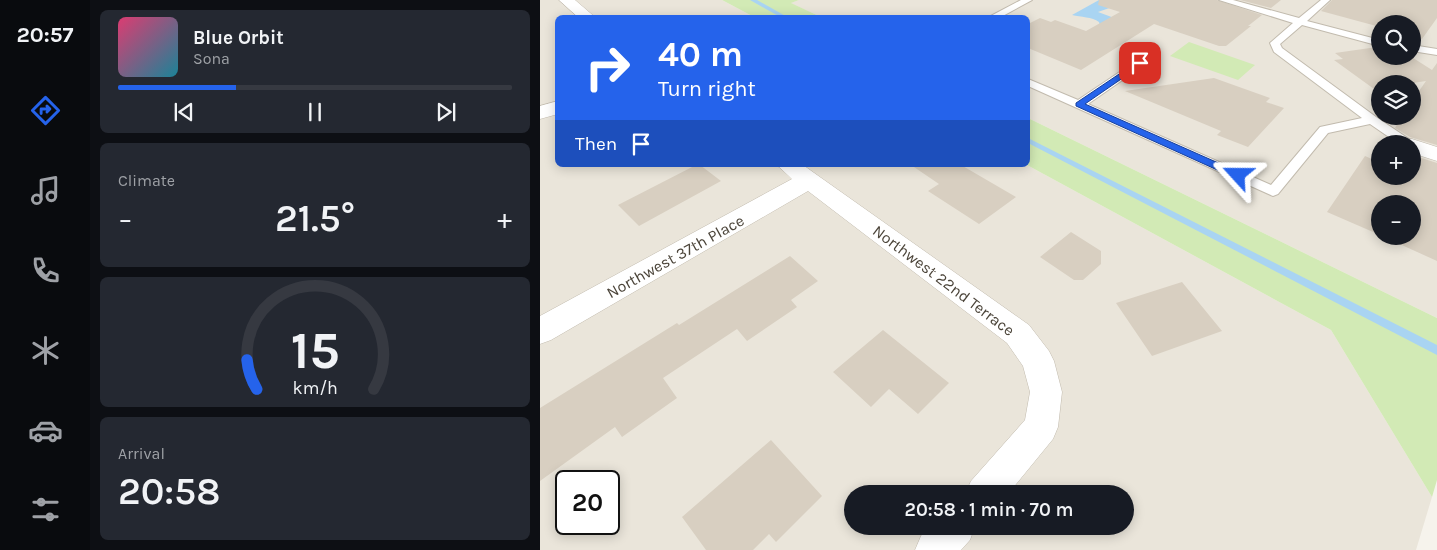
<!DOCTYPE html>
<meta charset="utf-8">
<style>
:root{--surface:#171b24;--page:#242831;--text:#f1f3f6;--muted:#9ea1a6;--line:#363941;--accent:#2563eb}
body{margin:0;font-family:Karla,sans-serif;background:var(--page);color:var(--text);height:100vh;display:flex;flex-direction:column;font-size:19px;white-space:nowrap}
*{box-sizing:border-box;margin:0}
p{font-size:16px;color:var(--muted)}
.icon{flex:none;width:28px;height:28px;fill:none;stroke:currentColor;stroke-width:2;stroke-linecap:round;stroke-linejoin:round}
.map{position:relative;flex:1;overflow:hidden}
.drawer{display:flex;flex-direction:column;gap:10px;padding:10px;background:#0d0f14;width:450px}
.drawer>*{flex:none}
.guide{position:absolute;left:15px;top:15px;width:475px;height:152px;border-radius:8px;box-shadow:0 2px 12px #0003;background:#2563eb;color:#fff;overflow:hidden}
.buttons{position:absolute;left:831px;top:15px;display:grid;gap:10px}
.buttons a{display:grid;place-items:center;width:50px;height:50px;border-radius:50%;background:var(--surface);box-shadow:0 2px 12px #0003;font-size:25px}
.speed{position:absolute;left:15px;top:470px;display:flex;gap:10px;font-size:25px;font-weight:700;text-align:center}
.speed>*{display:grid;place-content:center;width:65px;height:65px;border-radius:50%;background:var(--surface);box-shadow:0 2px 12px #0003;line-height:1}
.speed .limit{border:2px solid #111;border-radius:8px;background:#fff;color:#111}
.pin{position:absolute;display:grid;place-items:center;width:42px;height:42px;color:#fff;margin:-21px;border-radius:10px;box-shadow:0 2px 8px #0006}
.me{position:absolute;width:55px;margin:-28px;rotate:294deg;stroke-linejoin:round;filter:drop-shadow(0 0 4px #0008)}
.turn{display:flex;align-items:center;gap:18px;height:105px;padding:0 20px;font-size:22px}
.turn .icon{width:65px;height:65px;stroke-width:2.5}
.turn b{display:block;font-size:35px;line-height:42px}
.then{display:flex;align-items:center;height:48px;padding:0 20px;background:#0003;gap:10px;font-size:19px}
.big{font-size:38px;font-weight:600;line-height:1.1}
.drawer .widget{flex:1;display:flex;flex-direction:column;justify-content:center;gap:8px;min-width:0;padding:0 18px;border-radius:8px;background:var(--page)}
.drawer .dial{align-items:center;gap:0}
.dial svg{height:130px;overflow:visible;fill:none;stroke:var(--line);stroke-width:7;stroke-linecap:round;text-anchor:middle}
.dial text{fill:var(--text);stroke:none}
.song{display:flex;align-items:center;gap:15px}
.cover{width:60px;height:60px;border-radius:8px;background:linear-gradient(135deg,hsl(340 70% 55%),hsl(190 70% 35%))}
.played{height:5px;border-radius:2px;background:linear-gradient(90deg,var(--accent) 30%,var(--line) 30%)}
.keys{display:flex;justify-content:space-around;direction:ltr}
.heat{display:flex;justify-content:space-between;align-items:center;font-size:28px;direction:ltr}
.trip{position:absolute;left:304px;top:485px;width:290px;height:50px;border-radius:25px;background:var(--surface);box-shadow:0 2px 12px #0003;font-weight:600;line-height:50px;text-align:center}
main{display:flex;flex:1;min-height:0}
.menu{display:flex;flex-direction:column;width:90px;justify-content:space-around;align-items:center;background:#090b0e;color:var(--muted)}
.menu .icon{width:35px;height:35px}
.menu .on{color:var(--accent)}
.menu b{font-size:22px;color:var(--text)}
.map>svg:first-child{display:block}
</style>
<main>
<nav class="menu">
<b>20:57</b>
<svg class="icon on" aria-label="directions" viewBox="0 0 24 24"><path d="M12 3l9 9-9 9-9-9zM9 14v-3h6M13 9l2 2-2 2"/></svg>
<svg class="icon" aria-label="music" viewBox="0 0 24 24"><path d="M9 18V5l10-2v13"/><circle cx="6" cy="18" r="3"/><circle cx="16" cy="16" r="3"/></svg>
<svg class="icon" aria-label="phone" viewBox="0 0 24 24"><path d="M5 4h4l2 5-3 2q2 4 5 5l2-3 5 2v4C11 20 4 13 5 4z"/></svg>
<svg class="icon" aria-label="climate" viewBox="0 0 24 24"><path d="M12 3v18M4 7l16 10M4 17L20 7"/></svg>
<svg class="icon" aria-label="car" viewBox="0 0 24 24"><path d="M5 17H2v-5l4-1 3-4h7l3 4 3 1v5h-3M9 17h6M6 11h13"/><circle cx="7" cy="17" r="2"/><circle cx="17" cy="17" r="2"/></svg>
<svg class="icon" aria-label="filters" viewBox="0 0 24 24"><path d="M4 7h16M4 17h16"/><circle cx="9" cy="7" r="2"/><circle cx="15" cy="17" r="2"/></svg>
</nav>
<section class="drawer">
<div class="widget">
<div class="song"><i class="cover"></i><div><b>Blue Orbit</b><p>Sona</p></div></div>
<div class="played"></div>
<div class="keys"><svg class="icon" aria-label="previous" viewBox="0 0 24 24"><path d="M18 5L8 12l10 7zM5 5v14"/></svg><svg class="icon" aria-label="pause" viewBox="0 0 24 24"><path d="M8 5v14M16 5v14"/></svg><svg class="icon" aria-label="next" viewBox="0 0 24 24"><path d="M6 5l10 7-10 7zM19 5v14"/></svg></div>
</div>
<div class="widget"><p>Climate</p>
<div class="heat"><a>−</a><b class="big">21.5°</b><a>+</a></div>
</div>
<div class="widget dial"><svg viewBox="0 0 100 80">
<path d="M14 69A42 42 0 1 1 86 69"/>
<path d="M14 69A42 42 0 0 1 8 51" stroke="#2563eb"/>
<text x="50" y="56" font-size="32" font-weight="700">15</text>
<text x="50" y="72" font-size="11">km/h</text>
</svg></div>
<div class="widget"><p>Arrival</p><b class="big">20:58</b></div>
</section>
<div class="map">
<svg width="897" height="550" viewBox="0 0 897 550">
<rect width="100%" height="100%" fill="#f6f3ec"/>
<!-- residential -->
<path fill="#eae5da" fill-rule="evenodd" d="M0 0H182L214 17 18 18V165H487L791 330 892 497 876 550H0ZM26 481H69V524H26ZM312 494H585V526H312Z
M259 0H897V318L488 118V18L281 17 250 3ZM840 24H872V56H840ZM840 84H872V116H840ZM840 144H872V176H840ZM840 204H872V236H840Z"/>
<!-- green -->
<path fill="#d2eab5" d="M182 0H259L251 3 281 17H214Z
M649 42 715 65 698 80 630 56Z
M488 118 897 318V480L892 497 791 330 487 165Z"/>
<!-- water -->
<path fill="#a9d4f2" d="M559 0 575 6 558 12 577 19 560 26 559 22C552 17 541 17 532 15Z"/>
<g fill="none" stroke-linecap="round" stroke-linejoin="round">
<!-- stream -->
<path fill="#a9d4f2" fill-rule="evenodd" d="M210 0H217L249 18H242Z
M488 138 897 345V355L488 143Z"/>
</g>
<!-- building -->
<path fill="#d8cfc1" d="M559 0H677L722 15 708 26H711L686 46H679L614 24 541 70 488 48V24L500 18 511 22 515 20 546 31 580 12 558 5Z
M700 0H741L731 8Z
M792 0H897V18L882 39 872 36V24H840V27L781 11Z
M837 47 840 48V56H870L892 70 897 63V145L870 137 855 128 862 116H872V101L886 81 866 84H840V88L834 89 794 60 803 59 795 53Z
M674 78 730 98 726 102 744 108 708 147 677 135 681 131 585 91Z
M840 151V176H872V155L897 163V261L842 236H872V204H840V235L787 212 825 156 834 160Z
M156 165H160L181 181 99 226 78 205Z
M371 165H421L476 197 439 224 388 191 399 184Z
M531 232 561 251V264L543 280H534L500 257Z
M250 256 278 281 251 300 257 307 207 341 197 329 123 378 137 398 82 437 75 427 0 481V408L137 323 139 325Z
M642 282 682 331 612 356 576 303Z
M343 330 409 383 378 414 349 389 331 407 293 372Z
M231 440 282 496 236 542 229 534 213 550H166L142 517Z"/>
<g fill="none" stroke-linecap="round" stroke-linejoin="round">
<defs>
<path id="service" d="M481 0H492L459 18H447Z
M679 0H693L759 18 781 0H790L767 21 840 40V46L762 25 740 44 742 48 836 117 872 141 874 144 872 147V144H859L830 124 788 133 738 194 733 196 488 86V79L538 100 596 61H604L605 63 604 65 548 104 731 185 780 127 822 118 734 52 730 43 753 23Z
M872 45 897 49V55L872 51Z"/>
<path id="minor" d="M19 0H35L56 18H39Z
M18 101V114L0 119V106Z
M872 139 897 147V161L872 153V144H862L864 140Z
M237 165H263L277 175 489 325 509 351 514 361 522 392 518 427 513 439 468 494H425L431 481 485 420 490 392 483 366 467 343 268 191 11 340 0 344V316L252 179Z
M389 526H435L430 540 421 550H375L381 536Z"/>
</defs>
<!-- service casing -->
<use href="#service" stroke="#c2bbae" stroke-width="2"/>
<!-- minor casing -->
<use href="#minor" stroke="#c2bbae" stroke-width="1"/>
<!-- service -->
<use href="#service" fill="#fff" fill-rule="evenodd"/>
<!-- minor -->
<use href="#minor" fill="#fff" fill-rule="evenodd"/>
</g>
<!-- route -->
<path fill="#2563eb" stroke="#184099" d="M600 60 604 63 603 64 545 104 701 173V178H695L536 106V103Z"/>
<g text-anchor="middle" stroke-width="4.5" stroke-linejoin="round" paint-order="stroke">
<!-- street labels -->
<g font-size="16" fill="#4b4439" stroke="#fff">
<text transform="translate(135 256) rotate(-29)" y="6">Northwest 37th Place</text>
<text transform="translate(404 280) rotate(37)" y="6">Northwest 22nd Terrace</text>
</g>
</g>
</svg>
<div class="buttons">
<a><svg class="icon" aria-label="search" viewBox="0 0 24 24"><circle cx="10" cy="10" r="6"/><path d="M15 15l6 6"/></svg></a>
<a><svg class="icon" aria-label="layers" viewBox="0 0 24 24"><path d="M12 4l9 5-9 5-9-5zM3 14l9 5 9-5"/></svg></a>
<a>+</a>
<a>−</a>
</div>
<div class="speed"><div class="limit">20</div></div>
<div class="pin" style="left:600px;top:63px;background:#d93025"><svg class="icon" aria-label="arrive" viewBox="0 0 24 24"><path d="M6 21V4h12l-3 4 3 4H6"/></svg></div>
<svg class="me" style="left:698px;top:175px" viewBox="-20 -20 40 40"><path d="M0-17L14 15 0 8-14 15z" fill="#2563eb" stroke="#fff" stroke-width="4"/></svg>
<div class="trip">20:58 · 1 min · 70 m</div>
<div class="guide">
<div class="turn"><svg class="icon" aria-label="right" viewBox="0 0 24 24"><path d="M7 20v-9h11M14 6l5 5-5 5"/></svg><div><b>40 m</b>Turn right</div></div>
<div class="then">Then<svg class="icon" aria-label="arrive" viewBox="0 0 24 24"><path d="M6 21V4h12l-3 4 3 4H6"/></svg></div>
</div>
</div>
</main>
